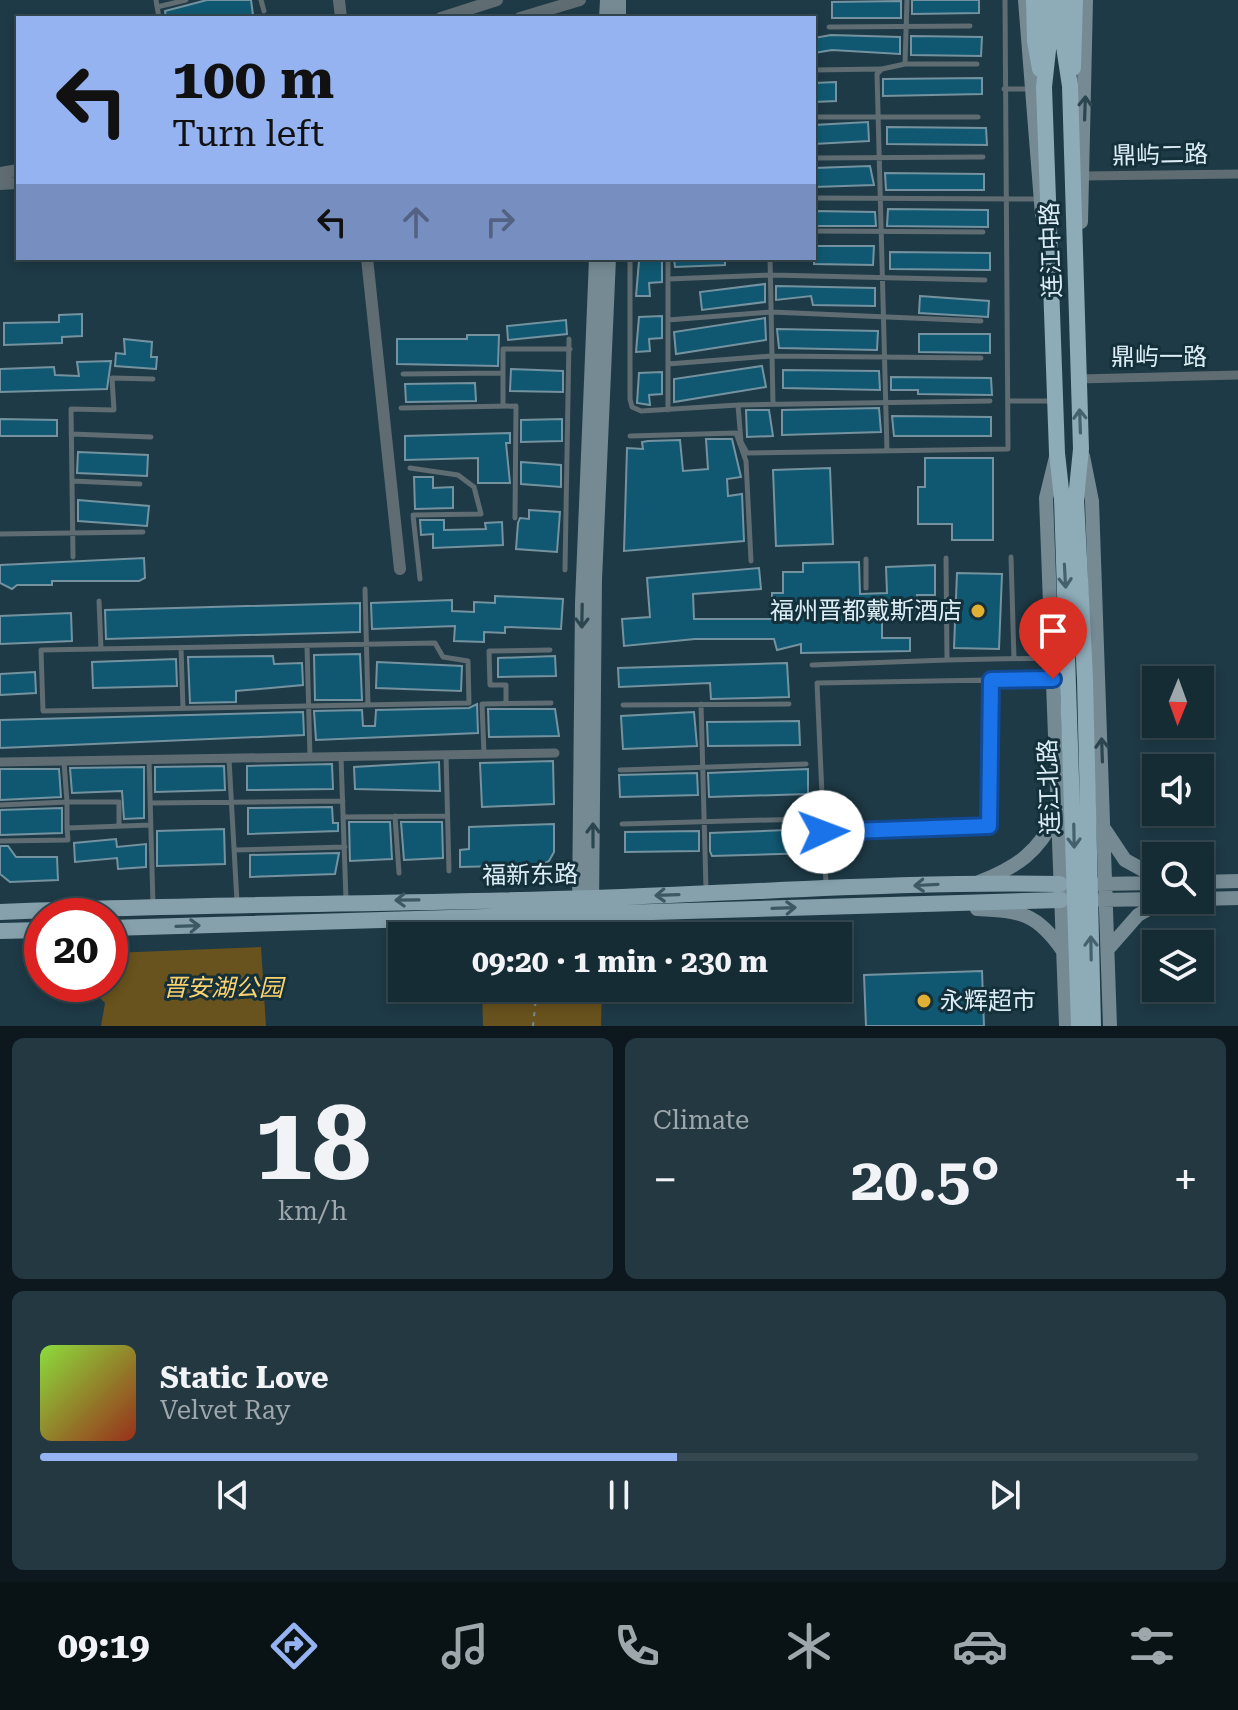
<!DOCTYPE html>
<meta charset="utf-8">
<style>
:root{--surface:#162c34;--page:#233840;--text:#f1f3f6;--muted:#9ea7ac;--line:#35484f;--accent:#95b2f1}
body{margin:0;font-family:"Roboto Serif","Noto Sans SC",serif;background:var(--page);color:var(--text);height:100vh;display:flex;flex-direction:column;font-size:30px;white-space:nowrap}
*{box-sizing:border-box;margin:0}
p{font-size:26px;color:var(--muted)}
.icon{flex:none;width:44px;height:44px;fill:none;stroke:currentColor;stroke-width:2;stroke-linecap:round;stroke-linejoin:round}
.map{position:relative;height:1026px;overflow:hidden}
.drawer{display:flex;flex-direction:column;gap:12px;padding:12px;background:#0c181d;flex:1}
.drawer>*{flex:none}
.guide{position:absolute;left:16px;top:16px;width:800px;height:244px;border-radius:0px;box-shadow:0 4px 12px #0003,0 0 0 2px var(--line);background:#95b2f1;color:#111;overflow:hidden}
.needle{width:52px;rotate:181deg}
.fabs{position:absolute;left:1142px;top:666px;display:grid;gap:16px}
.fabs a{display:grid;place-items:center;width:72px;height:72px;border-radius:0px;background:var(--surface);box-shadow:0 4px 12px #0003,0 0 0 2px var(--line);font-size:40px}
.speed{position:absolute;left:24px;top:898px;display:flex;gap:16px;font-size:40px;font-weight:700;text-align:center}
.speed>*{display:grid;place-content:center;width:104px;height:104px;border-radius:50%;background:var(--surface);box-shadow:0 4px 12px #0003,0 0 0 2px var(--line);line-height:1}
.speed .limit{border:12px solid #d22;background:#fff;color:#111}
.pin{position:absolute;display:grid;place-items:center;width:68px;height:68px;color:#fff;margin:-82px -34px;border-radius:50% 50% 50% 0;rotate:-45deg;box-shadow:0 0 8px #0007}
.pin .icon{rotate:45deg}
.me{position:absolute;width:88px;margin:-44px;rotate:88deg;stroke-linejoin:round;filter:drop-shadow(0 0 6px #0008)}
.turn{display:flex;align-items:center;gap:28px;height:168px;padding:0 24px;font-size:36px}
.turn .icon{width:104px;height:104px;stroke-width:2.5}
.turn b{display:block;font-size:56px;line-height:68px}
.lanes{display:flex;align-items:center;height:76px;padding:0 24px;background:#0003;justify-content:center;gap:40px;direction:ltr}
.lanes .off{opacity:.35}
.big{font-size:60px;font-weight:700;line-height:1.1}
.drawer .card{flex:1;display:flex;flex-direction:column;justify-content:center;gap:12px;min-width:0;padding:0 28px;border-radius:12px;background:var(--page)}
.drawer .dial{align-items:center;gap:0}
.dial b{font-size:104px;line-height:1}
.song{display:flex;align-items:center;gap:24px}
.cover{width:96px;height:96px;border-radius:12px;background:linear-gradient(135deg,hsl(90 70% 55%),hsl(10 70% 35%))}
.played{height:8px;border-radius:4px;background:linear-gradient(90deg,var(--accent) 55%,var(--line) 55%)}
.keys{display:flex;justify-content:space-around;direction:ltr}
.heat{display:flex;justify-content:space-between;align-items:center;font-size:44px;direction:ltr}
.drawer .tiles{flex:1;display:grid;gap:12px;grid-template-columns:1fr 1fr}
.card:last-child{grid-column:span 2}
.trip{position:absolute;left:388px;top:922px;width:464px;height:80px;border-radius:0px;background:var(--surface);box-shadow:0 4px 12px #0003,0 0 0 2px var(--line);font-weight:700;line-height:80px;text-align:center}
.dock{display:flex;height:128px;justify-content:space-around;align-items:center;background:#091215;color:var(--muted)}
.dock .icon{width:56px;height:56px}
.dock .active{color:var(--accent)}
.dock b{font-size:36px;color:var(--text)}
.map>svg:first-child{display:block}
</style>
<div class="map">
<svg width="1238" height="1026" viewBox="0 0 1238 1026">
<rect width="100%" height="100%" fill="#1e3a46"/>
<!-- green -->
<path fill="#68521d" d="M261 947 266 1026H101L105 1003 86 984H110L111 953Z
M482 988H602L601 1026H483Z"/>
<!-- building -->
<path fill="#105871" stroke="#7492a0" stroke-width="2" d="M207 0H251L253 15 166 18 165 11Z
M912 0H979V13L912 14Z
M901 1V18H832V2Z
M831 35 900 37V54L832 50 814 53V38Z
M911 36 982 37 981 56 911 55Z
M982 78V94L883 96V79Z
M836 82V101L814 102V83Z
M868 122 869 141 814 144V125Z
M887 127 986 128 987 145 887 144Z
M870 166 874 185 814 187V168Z
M885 173 984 174V190H886Z
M888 209 988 210V227L887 226Z
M814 211 875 212 876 226H814Z
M814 246H874L873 265 814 264Z
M890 252 990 253V270L890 269Z
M674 258H725V265L675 267Z
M662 260V282L649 283 650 296H636L639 261Z
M765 284V302L702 310 700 292Z
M776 286 875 288V306L813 305 811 296 776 300Z
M920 296 989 301 988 317 919 313Z
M82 314V336L62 337V343L4 345V323L59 322V315Z
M662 316V338L649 339 650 351 636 352 639 317Z
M765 318 766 340 676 354 674 332Z
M566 320 567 334 508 340 507 326Z
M777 329 878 331 877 350 779 348Z
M919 334H990V353L919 352Z
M467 335H499L498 366 397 364V339H467Z
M124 339 152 342 151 357H157L156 369 115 366 116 353 125 354Z
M111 361 107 389 0 392V369L54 367 55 375 79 376 77 362Z
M762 366 766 387 674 402V379Z
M511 369 563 371V392L510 391Z
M783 370 879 371 880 390 783 388Z
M662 372V394L649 395 650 405 637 403 639 373Z
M891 377 991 378 992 395 918 394V390H891Z
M475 383 476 401 406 402 405 384Z
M879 408 881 432 782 435V410Z
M746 410H769L773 436 747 437Z
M892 416 991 417V436H894Z
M0 419 57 420V436H0Z
M562 419V441L521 442V420Z
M510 433V443H506L510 483H478V458L405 460V436Z
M706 439H732L741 477 727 479 728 496 742 494 744 541 624 551 627 448 643 449 642 442 648 441 680 440 683 471 708 469Z
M78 452 148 455 147 476 77 473Z
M925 458H993V540H952V524H918V487H925Z
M521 462 561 465V487L521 484Z
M830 468 833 544 776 546 773 470Z
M414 477H433V488L453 487V508L415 509Z
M78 500 149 506 147 526 78 521Z
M529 510 560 512 557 552 516 549 518 523 520 518 529 519Z
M420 520H444V530L486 529 485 523 502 522 503 545 433 548V534L421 535Z
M144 558 145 578 139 581H52V585H17L12 589 0 583V565Z
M859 562 860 594 887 593 886 567 935 565V595H917V610L882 611V638H910V651L801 653V644L777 650 774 639H695L624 646 622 619 650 617 647 578 759 568 761 589 693 594 694 619H772V593H783V572H803V563Z
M957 573 1002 574 999 649 954 648Z
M495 596 563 599 561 629 505 627V633L484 632V642L454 641 455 626 372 629 371 603 452 600V611L474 612V602L495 603Z
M360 603V632L106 639 105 610Z
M71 613 72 641 0 644V616Z
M360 654 362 700H315L314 655Z
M273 656 274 664 302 663 303 685 236 691V702L190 703 188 657Z
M555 656 556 676 498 677V658Z
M176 659 177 686 93 688 92 662Z
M377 662 462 666 461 691 376 688Z
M787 663 789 697 711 699 710 683 619 687 618 668Z
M35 672 36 693 0 695V674Z
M477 704 478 733 316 740 314 711 362 710 363 726H375L376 710 469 708Z
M488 709H555L559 736 489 737Z
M303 712 304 735 0 748V720Z
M694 712 697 746 623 749 621 716Z
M799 721 800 745 708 746 707 722Z
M553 761 554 804 482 807 480 763Z
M439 762 440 791 355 789 354 767Z
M332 764 333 789 247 790V766Z
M224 766 225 790 155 792V767Z
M144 767V818L124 819 122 791 72 793 70 768Z
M0 769H59L61 797 0 800Z
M808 769V794L709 797 708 773Z
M697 773 698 795 620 797 619 775Z
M332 807 333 823H338V831L248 834V808Z
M62 808V833L0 835V810Z
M349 822H390L392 859 350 861Z
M401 822H442L443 858 404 860Z
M554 824V852L549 861 541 865 460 867V850L469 849V827Z
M224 829 225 864 157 866V831Z
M812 829 813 853 712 856 710 851V833Z
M699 831V851L625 852V832Z
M116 839 117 847 146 844V867L118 869 117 858 75 862 74 843Z
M0 846H8L16 857H57L58 880 10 882 0 874Z
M339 853 335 874 250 877V855Z
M982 971 984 1026H866L864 975Z"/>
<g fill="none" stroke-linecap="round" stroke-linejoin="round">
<!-- path -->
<path stroke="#778e98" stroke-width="2" stroke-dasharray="4 6" stroke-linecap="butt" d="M533 1026 537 988"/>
<!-- service -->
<path stroke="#5f6c72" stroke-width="5" d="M156 0 159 18
M261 0 264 11
M157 7 186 0
M829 27 970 26
M905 64H977
M814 70 881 69
M1004 89H1029
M814 117H978
M814 158 983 157
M814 198 1039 199
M814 231 983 232
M630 258V399L632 407 641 411 738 405 990 401
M668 258V410
M770 258 773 404
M668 279 771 275 985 280
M668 320 771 312 981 321
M668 364 772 356 981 358
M403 374 503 373V349H570
M1008 401H1051
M738 405 741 442 747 453 1008 449 1005 0
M503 406V373
M401 408 516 406 515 518
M71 434 151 437
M630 436 736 433 746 461 751 561
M887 451 877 74 882 69 905 64 907 0
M410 468 458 475 474 487 481 514 413 515 420 579
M72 481 140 484
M0 534 143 532
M73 557 71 409 114 410 112 378 153 379
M1011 557 1014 659
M866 559V588
M565 570 569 339
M365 589 368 705
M99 601 101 649
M435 643 443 657 468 661 469 703 43 711 41 650Z
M307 646 310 757
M181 648 183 708
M947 660 1050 658
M812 665 947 660 946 558
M506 704V685H490L489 651 550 650
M701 704 706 889
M623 705 789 704
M484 754 482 704 551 703
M446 755 449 871
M341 757 346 900
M229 759 237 902
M149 760 153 905
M620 770 806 764
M150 803 343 801
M0 805 67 802 64 762
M395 816 399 873
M343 817 446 816
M622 824 805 819
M119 826V802H67V828L151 825
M823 832 989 826 991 680
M0 841 68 840 67 828
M234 850 345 847
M826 884 817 683 1050 679"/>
<!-- minor -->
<path stroke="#5f6c72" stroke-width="9" d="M1083 176 1238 174
M1079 379 1238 375
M0 762 555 753"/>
<!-- tertiary -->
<path stroke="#5f6c72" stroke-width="12" d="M339 0 341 18
M441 18 497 0
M520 18 580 0
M0 173 18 170
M0 184 18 183
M367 258 400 569"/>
<!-- secondary -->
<path stroke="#758a93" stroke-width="14" d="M1025 0 1042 215
M606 18 607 0
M619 18V0
M1081 222 1086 0
M1083 456 1092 501 1110 1026
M1056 457 1046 498 1066 1026
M1105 830 1125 860 1156 877
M979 882C1017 867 1039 852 1056 815
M1200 882 1238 881
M1100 884 1156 883
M1200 899 1238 898
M1101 900 1156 899
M579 909 582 603 596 258
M592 909 595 580 609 258
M977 909C1021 911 1037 913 1063 951
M1109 948 1138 915 1165 900"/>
<!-- primary -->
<path stroke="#86a1ac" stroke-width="16" d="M0 912C198 904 396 904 594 898 749 893 905 881 1060 884
M110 928 1061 900
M0 931 42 930"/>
<!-- trunk -->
<path stroke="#8eabb8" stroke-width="16" d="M1034 0 1035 41 1040 69
M1048 0 1049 41 1044 87 1057 453 1062 499
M1062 0 1063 40 1070 86 1081 449 1076 499
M1073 68 1075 0"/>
<!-- trunk-bridge -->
<path stroke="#8eabb8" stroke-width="16" d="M1062 499 1079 1026
M1076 499 1085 679 1093 1026"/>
</g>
<!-- one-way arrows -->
<defs><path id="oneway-shaft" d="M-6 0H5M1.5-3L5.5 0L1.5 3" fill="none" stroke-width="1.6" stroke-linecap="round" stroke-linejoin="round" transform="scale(2)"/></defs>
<g stroke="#2c4651">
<use href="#oneway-shaft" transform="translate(1085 108) rotate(-88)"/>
<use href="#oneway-shaft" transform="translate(582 616) rotate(91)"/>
<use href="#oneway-shaft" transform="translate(1102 750) rotate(-92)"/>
<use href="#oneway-shaft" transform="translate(593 835) rotate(-90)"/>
</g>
<g stroke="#45616d">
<use href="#oneway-shaft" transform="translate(1080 421) rotate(-92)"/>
<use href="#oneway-shaft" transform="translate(1065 576) rotate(87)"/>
<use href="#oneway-shaft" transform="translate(1074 836) rotate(89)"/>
<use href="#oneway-shaft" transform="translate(1091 948) rotate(-91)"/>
</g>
<g stroke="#3c5863">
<use href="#oneway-shaft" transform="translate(926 885) rotate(177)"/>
<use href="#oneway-shaft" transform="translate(667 895) rotate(178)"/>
<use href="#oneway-shaft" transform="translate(407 900) rotate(179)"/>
<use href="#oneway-shaft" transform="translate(784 908) rotate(-2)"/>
<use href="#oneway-shaft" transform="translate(188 926) rotate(-2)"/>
</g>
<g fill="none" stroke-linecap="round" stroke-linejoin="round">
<defs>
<path id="route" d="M823 832 989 826 991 680 1053 679"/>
</defs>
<!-- route casing -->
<use href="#route" stroke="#114b97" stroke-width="20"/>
<!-- route -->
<use href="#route" stroke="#1a73e8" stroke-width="14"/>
</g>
<!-- markers -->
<g fill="#e0b034" stroke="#14303b" stroke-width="3">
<circle cx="978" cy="611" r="8"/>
<circle cx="924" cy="1001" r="8"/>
</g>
<g text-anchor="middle" stroke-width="6" stroke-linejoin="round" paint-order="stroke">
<!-- street labels -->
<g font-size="24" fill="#ddedf5" stroke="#14303b">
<text transform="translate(1160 155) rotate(-1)" y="8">鼎屿二路</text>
<text transform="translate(1051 250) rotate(-92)" y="8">连江中路</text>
<text x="1159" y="365">鼎屿一路</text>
<text transform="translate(1049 787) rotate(-92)" y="8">连江北路</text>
<text transform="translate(530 875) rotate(-1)" y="8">福新东路</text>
</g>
<!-- poi labels -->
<g font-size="24" fill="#ddedf5" stroke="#14303b" text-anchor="end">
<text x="962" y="619">福州晋都戴斯酒店</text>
<text x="940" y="1009" text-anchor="start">永辉超市</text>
</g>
<!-- park labels -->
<g font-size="24" font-style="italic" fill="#fcd26f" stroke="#14303b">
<text x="223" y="996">晋安湖公园</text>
</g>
</g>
</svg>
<div class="fabs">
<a><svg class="needle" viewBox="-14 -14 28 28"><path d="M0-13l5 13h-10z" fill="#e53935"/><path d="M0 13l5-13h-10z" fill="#9ea7ac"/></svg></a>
<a><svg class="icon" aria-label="sound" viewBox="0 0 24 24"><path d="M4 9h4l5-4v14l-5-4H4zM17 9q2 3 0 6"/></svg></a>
<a><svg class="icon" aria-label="search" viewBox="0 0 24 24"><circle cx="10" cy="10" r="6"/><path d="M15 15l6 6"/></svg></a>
<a><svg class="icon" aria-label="layers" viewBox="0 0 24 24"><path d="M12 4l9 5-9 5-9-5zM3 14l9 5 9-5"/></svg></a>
</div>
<div class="speed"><div class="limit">20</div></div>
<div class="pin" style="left:1053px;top:679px;background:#d93025"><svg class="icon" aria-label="arrive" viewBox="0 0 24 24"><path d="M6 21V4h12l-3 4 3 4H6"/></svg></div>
<svg class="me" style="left:823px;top:832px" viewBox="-20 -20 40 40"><circle r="19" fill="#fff"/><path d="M0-13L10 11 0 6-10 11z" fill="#1a73e8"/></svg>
<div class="trip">09:20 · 1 min · 230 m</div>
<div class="guide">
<div class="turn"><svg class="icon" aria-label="left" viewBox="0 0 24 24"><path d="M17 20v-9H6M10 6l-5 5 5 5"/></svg><div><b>100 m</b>Turn left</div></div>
<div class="lanes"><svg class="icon" aria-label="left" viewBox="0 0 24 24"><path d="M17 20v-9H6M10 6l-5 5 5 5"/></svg><svg class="icon off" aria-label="ahead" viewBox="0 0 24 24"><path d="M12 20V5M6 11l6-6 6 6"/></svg><svg class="icon off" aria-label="right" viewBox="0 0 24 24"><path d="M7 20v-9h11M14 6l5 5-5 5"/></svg></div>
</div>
</div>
<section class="drawer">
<div class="tiles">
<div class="card dial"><b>18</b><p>km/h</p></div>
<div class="card"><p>Climate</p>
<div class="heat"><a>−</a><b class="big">20.5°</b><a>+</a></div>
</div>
<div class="card">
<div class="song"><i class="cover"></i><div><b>Static Love</b><p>Velvet Ray</p></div></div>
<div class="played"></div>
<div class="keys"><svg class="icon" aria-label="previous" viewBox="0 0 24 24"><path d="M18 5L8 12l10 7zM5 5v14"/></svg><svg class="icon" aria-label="pause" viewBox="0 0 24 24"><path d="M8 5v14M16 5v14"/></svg><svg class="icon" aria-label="next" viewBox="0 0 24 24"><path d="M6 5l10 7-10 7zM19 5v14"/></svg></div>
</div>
</div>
</section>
<nav class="dock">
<b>09:19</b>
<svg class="icon active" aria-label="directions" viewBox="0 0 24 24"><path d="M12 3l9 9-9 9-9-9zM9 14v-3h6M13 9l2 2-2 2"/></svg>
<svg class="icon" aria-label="music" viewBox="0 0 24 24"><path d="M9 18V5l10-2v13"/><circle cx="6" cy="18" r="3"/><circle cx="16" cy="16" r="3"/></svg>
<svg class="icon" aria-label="phone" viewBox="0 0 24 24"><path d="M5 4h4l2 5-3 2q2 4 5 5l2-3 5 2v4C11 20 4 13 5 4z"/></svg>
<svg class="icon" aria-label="climate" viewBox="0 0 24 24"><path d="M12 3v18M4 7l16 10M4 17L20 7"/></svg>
<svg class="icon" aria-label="car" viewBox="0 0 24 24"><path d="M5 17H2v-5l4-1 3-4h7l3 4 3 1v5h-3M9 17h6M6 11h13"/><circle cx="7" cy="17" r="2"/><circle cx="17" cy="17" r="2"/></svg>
<svg class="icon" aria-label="filters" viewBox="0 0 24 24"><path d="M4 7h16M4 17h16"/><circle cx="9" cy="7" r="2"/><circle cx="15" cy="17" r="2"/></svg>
</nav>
